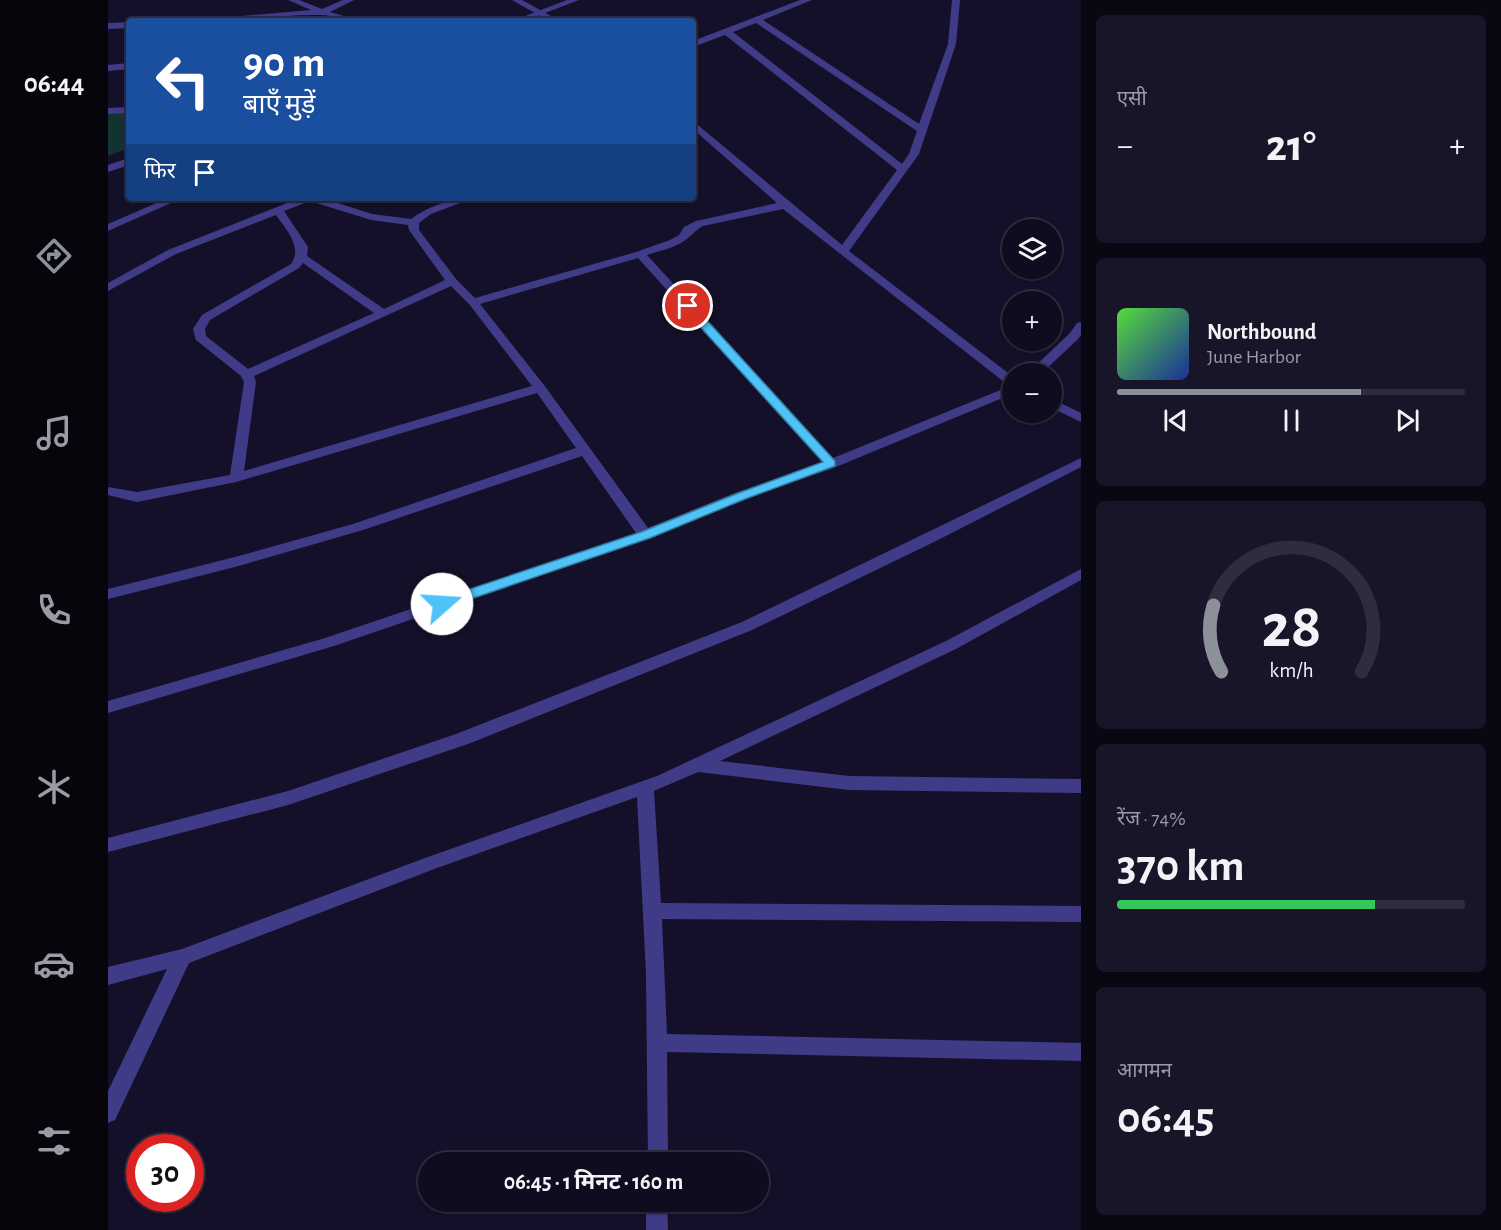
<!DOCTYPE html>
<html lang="hi">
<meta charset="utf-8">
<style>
:root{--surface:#100c1f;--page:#191528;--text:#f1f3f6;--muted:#9c9ba4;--line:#302c3d;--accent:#8c9099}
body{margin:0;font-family:"Alegreya Sans","Noto Sans Devanagari",sans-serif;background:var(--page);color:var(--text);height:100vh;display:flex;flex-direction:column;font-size:22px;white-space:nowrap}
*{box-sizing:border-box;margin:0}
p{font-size:20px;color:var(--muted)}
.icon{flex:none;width:33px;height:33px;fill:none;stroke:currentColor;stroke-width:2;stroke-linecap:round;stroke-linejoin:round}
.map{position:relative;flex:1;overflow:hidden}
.details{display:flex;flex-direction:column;gap:15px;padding:15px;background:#090711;width:420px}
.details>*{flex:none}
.hud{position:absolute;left:18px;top:18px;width:570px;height:183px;border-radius:6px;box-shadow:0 2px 4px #0004,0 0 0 2px var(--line);background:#1a4fa0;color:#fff;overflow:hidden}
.fabs{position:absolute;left:894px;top:219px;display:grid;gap:12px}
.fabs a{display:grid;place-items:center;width:60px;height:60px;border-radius:50%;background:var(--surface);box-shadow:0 2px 4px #0004,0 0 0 2px var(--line);font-size:30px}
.speed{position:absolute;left:18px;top:1134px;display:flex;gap:12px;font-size:30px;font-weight:700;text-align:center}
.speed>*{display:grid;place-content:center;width:78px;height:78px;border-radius:50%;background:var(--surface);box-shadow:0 2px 4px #0004,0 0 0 2px var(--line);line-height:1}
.speed .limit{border:9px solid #d22;background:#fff;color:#111}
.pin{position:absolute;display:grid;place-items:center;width:51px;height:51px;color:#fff;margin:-26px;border:3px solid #fff;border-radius:50%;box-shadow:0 2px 6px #0007}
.me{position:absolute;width:66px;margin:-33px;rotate:71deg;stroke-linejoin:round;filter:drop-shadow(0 0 4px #0008)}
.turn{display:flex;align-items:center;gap:21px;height:126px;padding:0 18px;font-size:27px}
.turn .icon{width:78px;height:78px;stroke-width:2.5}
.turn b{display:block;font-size:42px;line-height:51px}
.then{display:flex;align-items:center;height:57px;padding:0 18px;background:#0003;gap:12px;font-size:22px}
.big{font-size:45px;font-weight:700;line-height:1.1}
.details .tile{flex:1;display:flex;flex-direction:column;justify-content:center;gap:9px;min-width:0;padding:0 21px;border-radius:9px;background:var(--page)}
.details .dial{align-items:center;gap:0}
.dial svg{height:156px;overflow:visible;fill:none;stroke:var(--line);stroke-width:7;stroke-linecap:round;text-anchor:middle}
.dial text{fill:var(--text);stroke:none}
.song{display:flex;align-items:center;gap:18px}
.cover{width:72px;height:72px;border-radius:9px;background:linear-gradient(135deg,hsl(110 70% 55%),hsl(230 70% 35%))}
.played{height:6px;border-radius:3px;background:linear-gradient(90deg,var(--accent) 70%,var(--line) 70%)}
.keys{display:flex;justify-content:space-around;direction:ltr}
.heat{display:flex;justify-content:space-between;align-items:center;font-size:33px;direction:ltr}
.charge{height:9px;border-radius:4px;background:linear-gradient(90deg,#34c759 74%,var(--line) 0)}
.trip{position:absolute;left:310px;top:1152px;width:351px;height:60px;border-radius:30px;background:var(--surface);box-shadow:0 2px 4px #0004,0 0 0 2px var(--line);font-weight:700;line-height:60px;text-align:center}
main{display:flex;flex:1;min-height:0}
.tab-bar{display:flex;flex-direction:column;width:108px;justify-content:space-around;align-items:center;background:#06050c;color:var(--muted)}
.tab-bar .icon{width:42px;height:42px}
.tab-bar .active{color:var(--accent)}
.tab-bar b{font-size:27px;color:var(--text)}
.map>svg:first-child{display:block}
</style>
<main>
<nav class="tab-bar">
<b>06:44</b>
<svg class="icon active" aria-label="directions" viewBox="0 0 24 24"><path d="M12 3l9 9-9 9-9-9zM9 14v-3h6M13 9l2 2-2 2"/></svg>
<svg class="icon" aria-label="music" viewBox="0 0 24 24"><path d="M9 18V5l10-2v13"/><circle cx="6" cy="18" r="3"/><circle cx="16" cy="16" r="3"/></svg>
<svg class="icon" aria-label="phone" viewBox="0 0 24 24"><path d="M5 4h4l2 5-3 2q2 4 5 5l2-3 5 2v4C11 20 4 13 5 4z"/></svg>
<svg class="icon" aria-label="climate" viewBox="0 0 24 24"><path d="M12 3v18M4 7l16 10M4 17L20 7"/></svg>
<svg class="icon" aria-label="car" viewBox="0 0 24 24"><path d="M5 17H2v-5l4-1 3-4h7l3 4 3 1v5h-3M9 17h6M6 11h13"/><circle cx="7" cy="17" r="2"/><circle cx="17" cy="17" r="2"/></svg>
<svg class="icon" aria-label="filters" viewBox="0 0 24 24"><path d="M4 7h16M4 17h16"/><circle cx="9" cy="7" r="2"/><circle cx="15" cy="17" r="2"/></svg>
</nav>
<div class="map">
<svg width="973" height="1230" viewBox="0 0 973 1230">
<rect width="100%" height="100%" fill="#151029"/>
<!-- green -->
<path fill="#133332" d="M0 112H21V148L0 156Z"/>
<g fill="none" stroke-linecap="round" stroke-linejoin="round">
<!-- minor -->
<path fill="#403b87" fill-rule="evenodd" d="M180 0H191L214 9 235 0H246L222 12 253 21C239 21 226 15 212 15 178 14 141 21 106 21L110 18 203 10Z
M404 0H414L452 21H441Z
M692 0H704L655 20 811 124 840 44 844 0H852L848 44 811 154 741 251 904 376V386L900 385 675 209 595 226C587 230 584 236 576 241 566 248 551 251 539 255L725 458 900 387 904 386V394L728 467 637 499 542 538 226 646 0 713V701L217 638 528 533 474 456 255 530 127 567 0 599V589L127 557 245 524 468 448 429 393 128 482 29 502 0 495V487L29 492 122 475 136 382 133 376 88 340 85 329 94 315 183 264C195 246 178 230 168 215L68 254 0 291V283L60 250 192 198H214L264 214 303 219C321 206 343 198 365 198L323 214 311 223V230L348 279 367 298 528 252 562 240 571 235 576 227 588 221 669 203 585 129V121L734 245 789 170 617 35 585 47V41ZM648 23 809 131 801 154 794 164 625 32ZM202 201 263 220 300 225 301 230 337 280 276 309 199 256 200 247 176 211ZM530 258 714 462 627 493 540 528 436 385 372 304ZM195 263 266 313 140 369 98 336 97 329 102 320 191 268ZM343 286 361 304 424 386 136 471 148 382 146 376Z
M21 22V28L0 29V23Z
M21 63V69L0 71V65Z
M21 107V113L0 114V108Z
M60 198H74L0 231V224Z
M973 322V335L970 339 933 374H919L962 333 969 323Z
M944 399 973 413V422L944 408Z
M973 458V467L828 541 644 630 360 744 180 805 0 852V838L180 791 348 734 634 622Z
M973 569V580L848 649 612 761 741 776 973 779V793L741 790 590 772 546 791 553 903 973 906V922L554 919 559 1034 973 1043V1061L559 1052 560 1162H540L538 974 529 797 329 868 81 963 7 1120 0 1123V1091L59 969 0 985V967L74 949 317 858 549 776 838 641Z
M538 1202H559L560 1230H538Z"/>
<!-- tertiary -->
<path fill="#403b87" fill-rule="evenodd" d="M459 0H471L416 21H404Z
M21 158V165L0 172V165Z"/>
</g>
<!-- route -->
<path fill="#4fc3f7" stroke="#337fa1" stroke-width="1.5" d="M580 303 584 304 727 461V466L637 499 542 538 339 607H329L327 604 329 600 533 532 628 494 715 462 576 309V304Z"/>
</svg>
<div class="fabs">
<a><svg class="icon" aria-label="layers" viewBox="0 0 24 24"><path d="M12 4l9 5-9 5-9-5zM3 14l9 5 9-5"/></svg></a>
<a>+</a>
<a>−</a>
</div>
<div class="speed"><div class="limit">30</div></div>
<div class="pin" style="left:580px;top:306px;background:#d93025"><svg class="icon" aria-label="arrive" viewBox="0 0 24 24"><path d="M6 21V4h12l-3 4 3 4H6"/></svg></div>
<svg class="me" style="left:334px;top:604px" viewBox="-20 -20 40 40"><circle r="19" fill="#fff"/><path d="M0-13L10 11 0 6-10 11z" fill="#4fc3f7"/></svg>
<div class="trip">06:45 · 1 मिनट · 160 m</div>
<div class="hud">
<div class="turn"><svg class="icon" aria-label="left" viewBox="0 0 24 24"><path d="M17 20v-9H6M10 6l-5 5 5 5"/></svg><div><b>90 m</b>बाएँ मुड़ें</div></div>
<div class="then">फिर<svg class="icon" aria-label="arrive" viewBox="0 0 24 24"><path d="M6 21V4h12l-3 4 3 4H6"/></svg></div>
</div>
</div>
<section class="details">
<div class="tile"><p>एसी</p>
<div class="heat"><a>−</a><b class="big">21°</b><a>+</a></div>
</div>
<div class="tile">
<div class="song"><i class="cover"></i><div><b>Northbound</b><p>June Harbor</p></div></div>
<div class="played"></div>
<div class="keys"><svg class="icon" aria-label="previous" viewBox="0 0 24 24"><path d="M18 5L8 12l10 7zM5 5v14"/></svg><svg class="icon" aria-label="pause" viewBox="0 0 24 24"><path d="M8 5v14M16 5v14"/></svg><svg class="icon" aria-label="next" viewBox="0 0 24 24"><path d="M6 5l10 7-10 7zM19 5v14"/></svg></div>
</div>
<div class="tile dial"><svg viewBox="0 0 100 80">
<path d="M14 69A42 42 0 1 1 86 69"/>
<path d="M14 69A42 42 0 0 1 10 35" stroke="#8c9099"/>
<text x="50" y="56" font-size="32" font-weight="700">28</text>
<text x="50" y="72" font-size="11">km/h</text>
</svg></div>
<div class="tile"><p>रेंज · 74%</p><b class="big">370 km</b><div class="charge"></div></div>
<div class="tile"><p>आगमन</p><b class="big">06:45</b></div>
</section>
</main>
